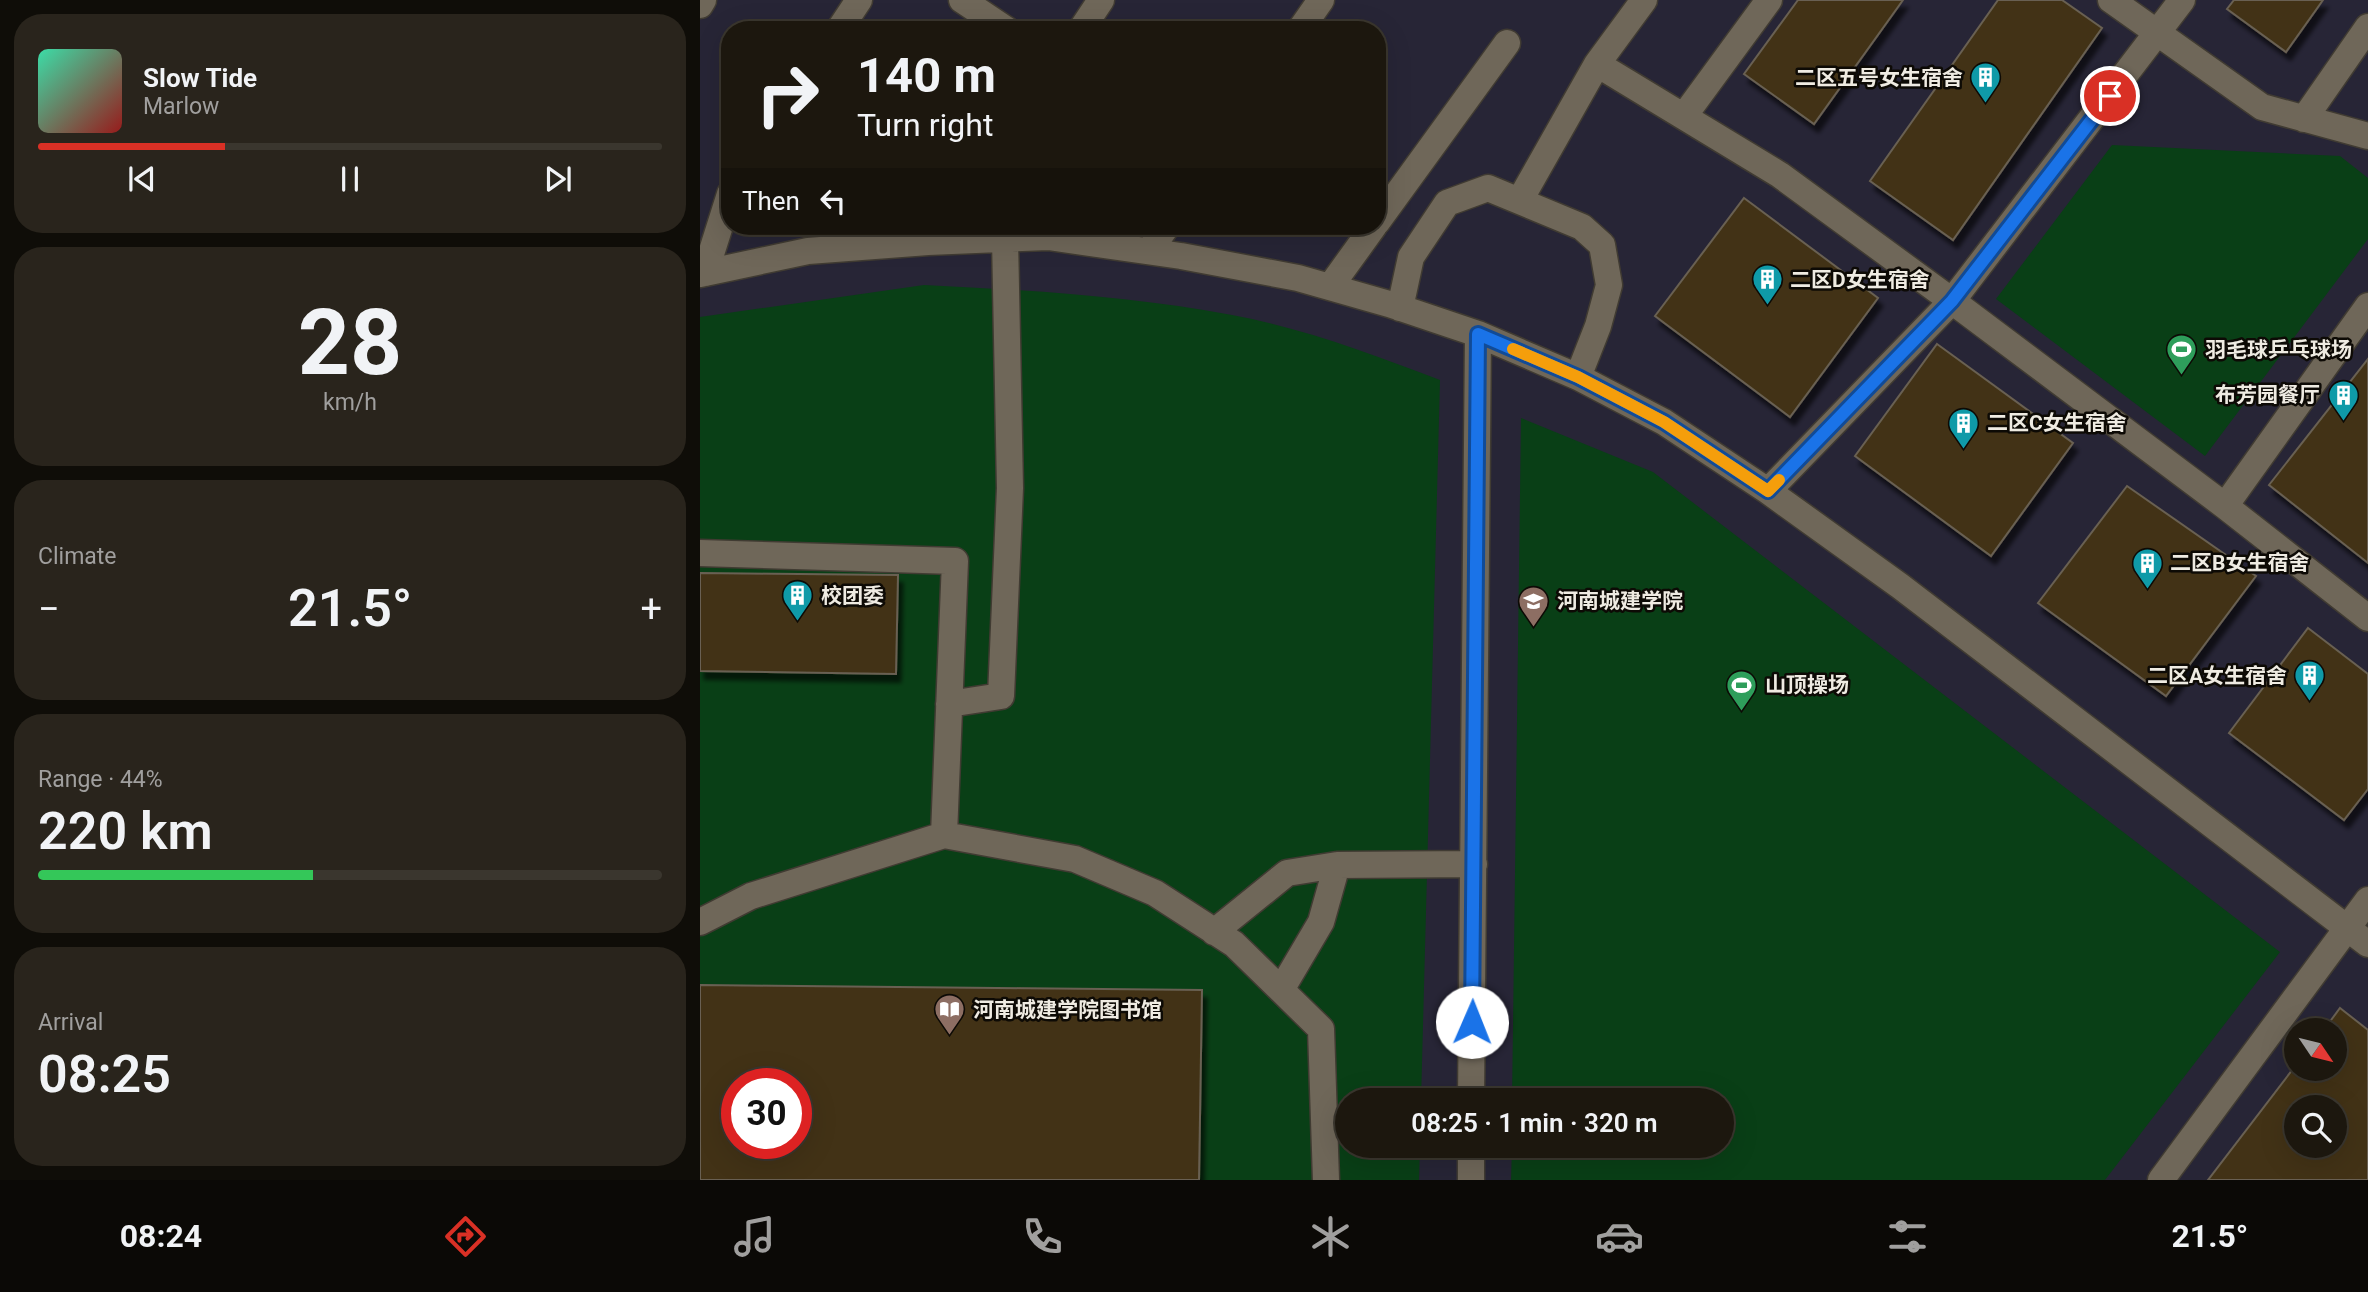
<!DOCTYPE html>
<meta charset="utf-8">
<style>
:root{--surface:#1c170e;--page:#29241c;--text:#f1f3f6;--muted:#a09f9e;--line:#3a362e;--accent:#d93025}
body{margin:0;font-family:Roboto,"Noto Sans SC",sans-serif;background:var(--page);color:var(--text);height:100vh;display:flex;flex-direction:column;font-size:26px;white-space:nowrap}
*{box-sizing:border-box;margin:0}
p{font-size:23px;color:var(--muted)}
.icon{flex:none;width:38px;height:38px;fill:none;stroke:currentColor;stroke-width:2;stroke-linecap:round;stroke-linejoin:round}
.map{position:relative;flex:1;overflow:hidden}
.panel{display:flex;flex-direction:column;gap:14px;padding:14px;background:#0f0d08;width:700px}
.panel>*{flex:none}
.guide{position:absolute;left:21px;top:21px;width:665px;height:214px;border-radius:28px;box-shadow:0 7px 28px #0002,0 0 0 2px var(--line);background:#1c170e;color:var(--text);overflow:hidden}
.needle{width:46px;rotate:125deg}
.fabs{position:absolute;left:1584px;top:1018px;display:grid;gap:14px}
.fabs a{display:grid;place-items:center;width:63px;height:63px;border-radius:50%;background:var(--surface);box-shadow:0 7px 28px #0002,0 0 0 2px var(--line);font-size:35px}
.speed{position:absolute;left:21px;top:1068px;display:flex;gap:14px;font-size:35px;font-weight:700;text-align:center}
.speed>*{display:grid;place-content:center;width:91px;height:91px;border-radius:50%;background:var(--surface);box-shadow:0 7px 28px #0002,0 0 0 2px var(--line);line-height:1}
.speed .limit{border:10px solid #d22;background:#fff;color:#111}
.pin{position:absolute;display:grid;place-items:center;width:60px;height:60px;color:#fff;margin:-30px;border:4px solid #fff;border-radius:50%;box-shadow:0 2px 7px #0007}
.me{position:absolute;width:77px;margin:-38px;rotate:1deg;stroke-linejoin:round;filter:drop-shadow(0 0 5px #0008)}
.turn{display:flex;align-items:center;gap:24px;height:147px;padding:0 21px;font-size:32px}
.turn .icon{width:91px;height:91px;stroke-width:2.5}
.turn b{display:block;font-size:49px;line-height:60px}
.then{display:flex;align-items:center;height:66px;padding:0 21px;background:#0003;gap:14px;font-size:26px}
.big{font-size:52px;font-weight:600;line-height:1.1}
.panel .widget{flex:1;display:flex;flex-direction:column;justify-content:center;gap:10px;min-width:0;padding:0 24px;border-radius:28px;background:var(--page)}
.panel .dial{align-items:center;gap:0}
.dial b{font-size:91px;line-height:1}
.song{display:flex;align-items:center;gap:21px}
.cover{width:84px;height:84px;border-radius:10px;background:linear-gradient(135deg,hsl(160 70% 55%),hsl(0 70% 35%))}
.played{height:7px;border-radius:4px;background:linear-gradient(90deg,var(--accent) 30%,var(--line) 30%)}
.keys{display:flex;justify-content:space-around;direction:ltr}
.heat{display:flex;justify-content:space-between;align-items:center;font-size:38px;direction:ltr}
.charge{height:10px;border-radius:5px;background:linear-gradient(90deg,#34c759 44%,var(--line) 0)}
.trip{position:absolute;left:635px;top:1088px;width:399px;height:70px;border-radius:35px;background:var(--surface);box-shadow:0 7px 28px #0002,0 0 0 2px var(--line);font-weight:600;line-height:70px;text-align:center}
.dock{display:flex;height:112px;justify-content:space-around;align-items:center;background:#0b0906;color:var(--muted)}
.dock .icon{width:49px;height:49px}
.dock .active{color:var(--accent)}
.dock b{font-size:32px;color:var(--text)}
main{display:flex;flex:1;min-height:0}
.map>svg:first-child{display:block}
</style>
<main>
<section class="panel">
<div class="widget">
<div class="song"><i class="cover"></i><div><b>Slow Tide</b><p>Marlow</p></div></div>
<div class="played"></div>
<div class="keys"><svg class="icon" aria-label="previous" viewBox="0 0 24 24"><path d="M18 5L8 12l10 7zM5 5v14"/></svg><svg class="icon" aria-label="pause" viewBox="0 0 24 24"><path d="M8 5v14M16 5v14"/></svg><svg class="icon" aria-label="next" viewBox="0 0 24 24"><path d="M6 5l10 7-10 7zM19 5v14"/></svg></div>
</div>
<div class="widget dial"><b>28</b><p>km/h</p></div>
<div class="widget"><p>Climate</p>
<div class="heat"><a>−</a><b class="big">21.5°</b><a>+</a></div>
</div>
<div class="widget"><p>Range · 44%</p><b class="big">220 km</b><div class="charge"></div></div>
<div class="widget"><p>Arrival</p><b class="big">08:25</b></div>
</section>
<div class="map">
<svg width="1668" height="1180" viewBox="0 0 1668 1180">
<defs>
<filter id="shadow"><feDropShadow dx="4.5" dy="8" stdDeviation="2" flood-color="#0009"/></filter>
</defs>
<rect width="100%" height="100%" fill="#261f13"/>
<!-- education -->
<path fill="#272536" fill-rule="evenodd" d="M0 0H1668V1180H0ZM30 30H677V226H30ZM1596 1031H1634V1069H1596ZM37 1083H96V1143H37ZM648 1101H1022V1146H648ZM1596 1108H1634V1146H1596Z"/>
<!-- green -->
<path fill="#093f16" fill-rule="evenodd" d="M1412 145 1640 156 1668 178V239L1505 456 1296 299Z
M224 285C327 290 430 296 532 315 603 328 672 354 740 380L721 1101H648V1146H720L719 1180H0V317ZM37 1083H96V1143H37Z
M821 418 953 472 1580 952 1405 1180H811L812 1146H1022V1101H812Z"/>
<!-- building -->
<path fill="#423316" stroke="#696052" stroke-width="2" fill-rule="evenodd" filter="url(#shadow)" d="M1098 0H1203L1114 124 1044 74Z
M1298 0H1362L1402 28 1253 240 1170 181Z
M1534 0H1623L1586 52 1527 9Z
M1044 198 1178 298 1090 417 955 316Z
M1237 344 1373 443 1291 556 1155 456Z
M1668 359V563L1569 485Z
M1427 486 1556 576 1466 696 1338 603Z
M0 573 198 575 196 674 0 671Z
M1608 628 1668 674V789L1644 820 1529 733Z
M0 985 502 990 499 1180H0ZM37 1083H96V1143H37Z
M1640 1008 1668 1030V1180H1508L1596 1065V1069H1634V1031H1623ZM1596 1108H1634V1146H1596Z"/>
<g fill="none" stroke-linecap="round" stroke-linejoin="round">
<defs>
<path id="minor" d="M262 0 307 30
M1411 0 1562 107 1668 136
M0 5 3 0
M139 30 159 0
M381 30 401 0
M600 30 621 0
M897 64 1080 175 1252 301 1482 0
M984 116 1069 0
M1604 119 1668 27
M820 200 897 64 944 0
M677 222 807 43
M449 251 467 226
M5 273 30 194
M0 274 108 251 228 242 348 237 481 256 598 278 689 304 778 334 878 377 964 422 1068 491 1200 586 1668 944
M630 287 674 226
M700 308 711 257 747 203 788 188 882 227 902 245 909 285 898 326 878 377
M1068 491 1252 301 1525 506 1668 618
M1525 506 1668 306
M0 553 255 561 244 835
M249 704 301 696 310 488 305 238
M0 922 51 896 244 835 375 859 455 893 534 944 621 1029 626 1180
M514 932 587 873 637 865
M581 990 621 922 637 865 774 864
M771 1101 778 334
M771 1180V1146
M1461 1180 1668 900"/>
</defs>
<!-- minor casing -->
<use href="#minor" stroke="#403b32" stroke-width="29"/>
<!-- minor -->
<use href="#minor" stroke="#6f6759" stroke-width="26"/>
</g>
<g fill="none" stroke-linecap="round" stroke-linejoin="round">
<defs>
<path id="route" d="M772 1022 778 334 878 377 964 422 1068 491 1252 301 1410 96"/>
</defs>
<!-- route casing -->
<use href="#route" stroke="#114b97" stroke-width="18"/>
<!-- route -->
<use href="#route" stroke="#1a73e8" stroke-width="12"/>
<!-- slow -->
<path stroke="#f59e0b" stroke-width="12" d="M813 349 878 377 964 422 1068 491 1079 480"/>
</g>
<!-- icons -->
<defs>
<symbol id="building-pin" viewBox="-11 -11 22 30"><path d="M0 17L-7.5 6A9.5 9.5 0 1 1 7.5 6Z" fill="#0f9aa8" stroke="#0d0a05"/><path d="M-4-6H4V6H1V3H-1V6H-4ZM-2.5-4.3h1.7v1.8h-1.7ZM.8-4.3h1.7v1.8H.8ZM-2.5-1h1.7V.8h-1.7ZM.8-1h1.7V.8H.8Z" fill="#fff"/></symbol>
<symbol id="stadium-pin" viewBox="-11 -11 22 30"><path d="M0 17L-7.5 6A9.5 9.5 0 1 1 7.5 6Z" fill="#2e9e5b" stroke="#0d0a05"/><path d="M0-5a6.5 5 0 1 0 0 10a6.5 5 0 1 0 0-10ZM-3.5-1.8h7v3.6h-7Z" fill="#fff"/></symbol>
<symbol id="university-pin" viewBox="-11 -11 22 30"><path d="M0 17L-7.5 6A9.5 9.5 0 1 1 7.5 6Z" fill="#8d6e63" stroke="#0d0a05"/><path d="M0-5L7-2L0 1L-7-2ZM-4 1L0 2.5L4 1V4Q0 6-4 4Z" fill="#fff"/></symbol>
<symbol id="library-pin" viewBox="-11 -11 22 30"><path d="M0 17L-7.5 6A9.5 9.5 0 1 1 7.5 6Z" fill="#8d6e63" stroke="#0d0a05"/><path d="M-6-4Q-3-5.5-.7-3.5V5Q-3 3-6 4ZM6-4Q3-5.5 .7-3.5V5Q3 3 6 4Z" fill="#fff"/></symbol>
</defs>
<g fill-rule="evenodd">
<use href="#building-pin" x="1268" y="60" width="35" height="47"/>
<use href="#building-pin" x="1050" y="262" width="35" height="47"/>
<use href="#stadium-pin" x="1464" y="332" width="35" height="47"/>
<use href="#building-pin" x="1626" y="378" width="35" height="47"/>
<use href="#building-pin" x="1246" y="406" width="35" height="47"/>
<use href="#building-pin" x="1430" y="546" width="35" height="47"/>
<use href="#building-pin" x="80" y="578" width="35" height="47"/>
<use href="#university-pin" x="816" y="584" width="35" height="47"/>
<use href="#building-pin" x="1592" y="658" width="35" height="47"/>
<use href="#stadium-pin" x="1024" y="668" width="35" height="47"/>
<use href="#library-pin" x="232" y="992" width="35" height="47"/>
</g>
<g text-anchor="middle" stroke-width="5" stroke-linejoin="round" paint-order="stroke">
<!-- poi labels -->
<g font-size="21" font-weight="bold" fill="#efebe2" stroke="#0d0a05" text-anchor="start">
<text x="1263" y="85" text-anchor="end">二区五号女生宿舍</text>
<text x="1090" y="287">二区D女生宿舍</text>
<text x="1505" y="357">羽毛球乒乓球场</text>
<text x="1620" y="402" text-anchor="end">布芳园餐厅</text>
<text x="1287" y="430">二区C女生宿舍</text>
<text x="1470" y="570">二区B女生宿舍</text>
<text x="121" y="603">校团委</text>
<text x="857" y="608">河南城建学院</text>
<text x="1587" y="683" text-anchor="end">二区A女生宿舍</text>
<text x="1065" y="692">山顶操场</text>
<text x="273" y="1017">河南城建学院图书馆</text>
</g>
</g>
</svg>
<div class="fabs">
<a><svg class="needle" viewBox="-14 -14 28 28"><path d="M0-13l5 13h-10z" fill="#e53935"/><path d="M0 13l5-13h-10z" fill="#a09f9e"/></svg></a>
<a><svg class="icon" aria-label="search" viewBox="0 0 24 24"><circle cx="10" cy="10" r="6"/><path d="M15 15l6 6"/></svg></a>
</div>
<div class="speed"><div class="limit">30</div></div>
<div class="pin" style="left:1410px;top:96px;background:#d93025"><svg class="icon" aria-label="arrive" viewBox="0 0 24 24"><path d="M6 21V4h12l-3 4 3 4H6"/></svg></div>
<svg class="me" style="left:772px;top:1022px" viewBox="-20 -20 40 40"><circle r="19" fill="#fff"/><path d="M0-13L10 11 0 6-10 11z" fill="#1a73e8"/></svg>
<div class="trip">08:25 · 1 min · 320 m</div>
<div class="guide">
<div class="turn"><svg class="icon" aria-label="right" viewBox="0 0 24 24"><path d="M7 20v-9h11M14 6l5 5-5 5"/></svg><div><b>140 m</b>Turn right</div></div>
<div class="then">Then<svg class="icon" aria-label="left" viewBox="0 0 24 24"><path d="M17 20v-9H6M10 6l-5 5 5 5"/></svg></div>
</div>
</div>
</main>
<nav class="dock">
<b>08:24</b>
<svg class="icon active" aria-label="directions" viewBox="0 0 24 24"><path d="M12 3l9 9-9 9-9-9zM9 14v-3h6M13 9l2 2-2 2"/></svg>
<svg class="icon" aria-label="music" viewBox="0 0 24 24"><path d="M9 18V5l10-2v13"/><circle cx="6" cy="18" r="3"/><circle cx="16" cy="16" r="3"/></svg>
<svg class="icon" aria-label="phone" viewBox="0 0 24 24"><path d="M5 4h4l2 5-3 2q2 4 5 5l2-3 5 2v4C11 20 4 13 5 4z"/></svg>
<svg class="icon" aria-label="climate" viewBox="0 0 24 24"><path d="M12 3v18M4 7l16 10M4 17L20 7"/></svg>
<svg class="icon" aria-label="car" viewBox="0 0 24 24"><path d="M5 17H2v-5l4-1 3-4h7l3 4 3 1v5h-3M9 17h6M6 11h13"/><circle cx="7" cy="17" r="2"/><circle cx="17" cy="17" r="2"/></svg>
<svg class="icon" aria-label="filters" viewBox="0 0 24 24"><path d="M4 7h16M4 17h16"/><circle cx="9" cy="7" r="2"/><circle cx="15" cy="17" r="2"/></svg>
<b>21.5°</b>
</nav>
